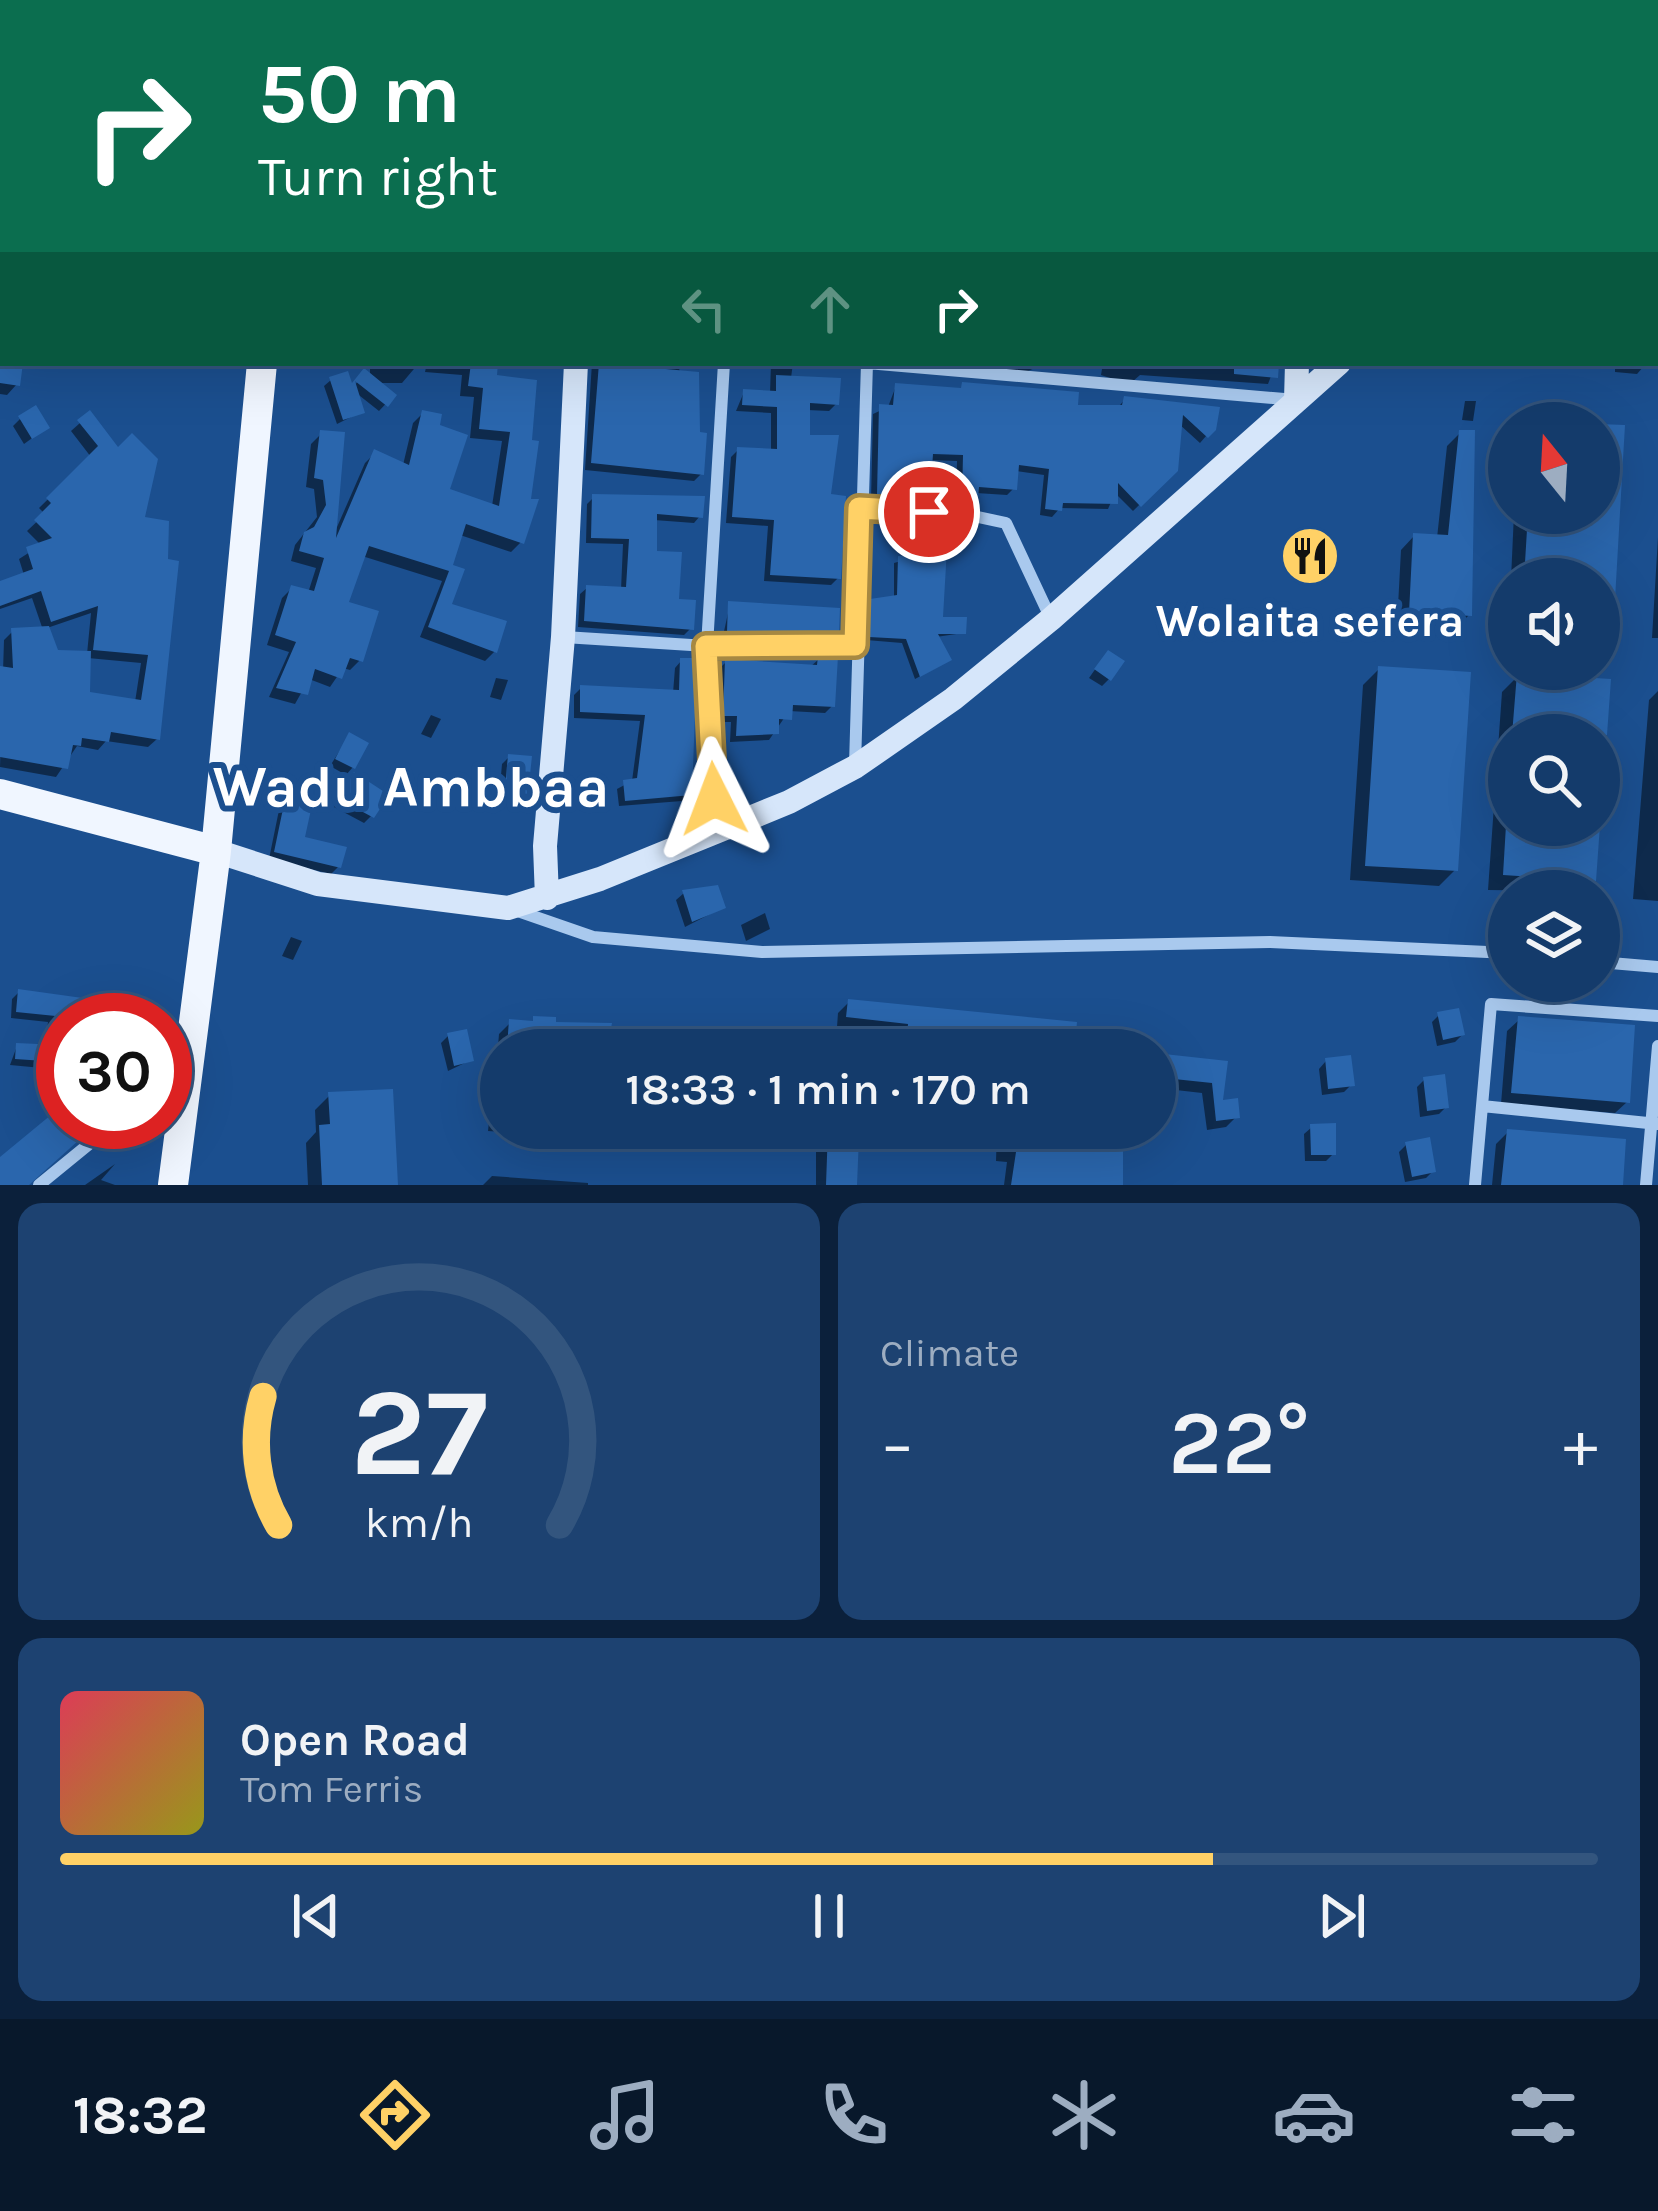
<!DOCTYPE html>
<meta charset="utf-8">
<style>
:root{--surface:#143b6b;--page:#1d4271;--text:#f1f3f6;--muted:#9dadc1;--line:#33557e;--accent:#ffd166}
body{margin:0;font-family:Karla,sans-serif;background:var(--page);color:var(--text);height:100vh;display:flex;flex-direction:column;font-size:45px;white-space:nowrap}
*{box-sizing:border-box;margin:0}
p{font-size:39px;color:var(--muted)}
.icon{flex:none;width:66px;height:66px;fill:none;stroke:currentColor;stroke-width:2;stroke-linecap:round;stroke-linejoin:round}
.map{position:relative;height:1185px;overflow:hidden}
.details{display:flex;flex-direction:column;gap:18px;padding:18px;background:#0b203b;flex:1}
.details>*{flex:none}
.banner{position:absolute;left:0px;top:0px;width:1659px;height:366px;box-shadow:0 12px 48px #0002,0 0 0 3px var(--line);background:#0b6e4f;color:#fff;overflow:hidden}
.needle{width:78px;rotate:342deg}
.fabs{position:absolute;left:1488px;top:402px;display:grid;gap:24px}
.fabs a{display:grid;place-items:center;width:132px;height:132px;border-radius:50%;background:var(--surface);box-shadow:0 12px 48px #0002,0 0 0 3px var(--line);font-size:60px}
.speed{position:absolute;left:36px;top:993px;display:flex;gap:24px;font-size:60px;font-weight:700;text-align:center}
.speed>*{display:grid;place-content:center;width:156px;height:156px;border-radius:50%;background:var(--surface);box-shadow:0 12px 48px #0002,0 0 0 3px var(--line);line-height:1}
.speed .limit{border:18px solid #d22;background:#fff;color:#111}
.pin{position:absolute;display:grid;place-items:center;width:102px;height:102px;color:#fff;margin:-51px;border:6px solid #fff;border-radius:50%;box-shadow:0 3px 12px #0007}
.me{position:absolute;width:132px;margin:-66px;rotate:357deg;stroke-linejoin:round;filter:drop-shadow(0 0 9px #0008)}
.turn{display:flex;align-items:center;gap:42px;height:252px;padding:0 60px;font-size:54px}
.turn .icon{width:156px;height:156px;stroke-width:2.5}
.turn b{display:block;font-size:84px;line-height:102px}
.lanes{display:flex;align-items:center;height:114px;padding:0 60px;background:#0003;justify-content:center;gap:60px;direction:ltr}
.lanes .off{opacity:.35}
.big{font-size:90px;font-weight:600;line-height:1.1}
.details .card{flex:1;display:flex;flex-direction:column;justify-content:center;gap:18px;min-width:0;padding:0 42px;border-radius:24px;background:var(--page)}
.details .dial{align-items:center;gap:0}
.dial svg{height:312px;overflow:visible;fill:none;stroke:var(--line);stroke-width:7;stroke-linecap:round;text-anchor:middle}
.dial text{fill:var(--text);stroke:none}
.song{display:flex;align-items:center;gap:36px}
.cover{width:144px;height:144px;border-radius:18px;background:linear-gradient(135deg,hsl(350 70% 55%),hsl(60 70% 35%))}
.played{height:12px;border-radius:6px;background:linear-gradient(90deg,var(--accent) 75%,var(--line) 75%)}
.keys{display:flex;justify-content:space-around;direction:ltr}
.heat{display:flex;justify-content:space-between;align-items:center;font-size:66px;direction:ltr}
.details .tiles{flex:1;display:grid;gap:18px;grid-template-columns:1fr 1fr}
.card:last-child{grid-column:span 2}
.trip{position:absolute;left:480px;top:1029px;width:696px;height:120px;border-radius:60px;background:var(--surface);box-shadow:0 12px 48px #0002,0 0 0 3px var(--line);font-weight:600;line-height:120px;text-align:center}
.tabs{display:flex;height:192px;justify-content:space-around;align-items:center;background:#08182b;color:var(--muted)}
.tabs .icon{width:84px;height:84px}
.tabs .on{color:var(--accent)}
.tabs b{font-size:54px;color:var(--text)}
.map>svg:first-child{display:block}
</style>
<div class="map">
<svg width="1658" height="1185" viewBox="0 0 1658 1185">
<rect width="100%" height="100%" fill="#1b4f8f"/>
<!-- shadow -->
<path fill="#0007" fill-rule="evenodd" d="M338 0H424L338 3Z
M449 0H534L449 3Z
M627 0H703L624 3Z
M788 0H1017L785 3Z
M1048 0H1157L1048 3Z
M1201 0H1294L1199 3Z
M1410 0 1451 3H1335L1336 2Z
M1541 1H1582V3H1540Z
M1656 13H1658V53H1656Z
M3 17V44L0 49V22Z
M0 118 3 363H21L17 384 7 395 0 394Z
M370 363H419L402 383H377L393 396 379 411 355 392 361 412 337 424 324 386 331 380 350 388 370 373Z
M427 363H495L494 377 534 383 521 542 511 552 460 535 450 566 448 606 495 651 485 661 420 637 442 581 362 556 345 604 360 660 350 670 343 668 330 687 309 679 295 704 269 697 289 652 267 645 282 598 292 588 308 593 316 568 291 561 295 545 317 517 314 489 306 487 311 444 321 434 334 534 365 463 375 453 403 465 413 423 423 413 446 491 492 506 502 441 470 438 474 397 460 396 462 375 425 372Z
M592 363H678L701 474 694 481 585 470Z
M771 363H793L791 378 836 404 829 411 807 410V438L827 497 838 578 831 585 764 581 768 526 726 523 731 457 738 450 771 451V413L736 411 744 392 770 394Z
M908 363H1045L1024 373Z
M1103 363H1276L1268 384 1140 375 1132 382 1119 381 1101 375Z
M1615 363H1644V366L1637 374 1615 372Z
M896 386 1067 470 1125 399 1217 410 1213 428 1200 443 1179 424 1175 470 1133 511 1115 493 1108 509 1060 508 1052 517 1040 515 1044 475 1016 471 1014 488 1007 495 976 493 968 503H956L957 461 930 460 928 483 921 490 891 488 884 501H871L873 414 888 407Z
M1465 401H1476L1473 421 1462 420Z
M89 415 141 520 157 739 148 747 106 741 98 750 77 746 56 777 0 767 4 640 13 631 43 630 32 598 0 609V585L24 575 19 559 41 545 27 531 45 514 39 508 91 457 71 431ZM91 613 87 654 56 652 47 628ZM88 658 141 663 135 702 87 694Z
M20 419 46 428 24 444 13 426Z
M1599 427 1611 615 1599 628V579H1511L1514 513H1599Z
M1460 433 1469 615 1456 628 1397 625 1401 550 1414 536 1437 538 1447 446Z
M594 497 700 516 694 523 654 520V554L691 628 684 635 578 627 580 594 587 588 621 590 623 544 586 543 587 504Z
M915 532 940 620 963 633 936 637 943 664 915 679 902 643 866 640 867 606 894 599V563L908 559Z
M1658 537V638H1652Z
M730 604 836 633 831 638 723 636Z
M819 659 832 706 825 713 789 711 769 740 730 742 731 722H717L719 669 726 662 810 667Z
M681 661 689 794 682 801 619 806 617 789 632 781 640 721 574 718V695L581 688 673 693 675 668Z
M1101 661 1109 679 1102 686 1089 678Z
M1379 669 1455 870 1439 886 1350 880 1363 685Z
M1518 676 1607 682 1599 802V735H1509V825H1597L1593 880 1582 891 1488 890 1502 692Z
M496 678 508 680 501 700 490 697Z
M1658 691V901L1633 899 1649 700Z
M431 715 441 719 431 738 421 734Z
M349 736 353 767 346 775 330 766Z
M509 757 525 792 518 800 499 798 502 764Z
M354 776 371 816 364 823 334 807Z
M286 803 301 840 338 867 331 874 269 859 279 810Z
M684 893 722 908 685 927 676 900Z
M765 913 770 929 746 941 741 925Z
M291 937 302 941 293 960 282 956Z
M19 992 118 1009V1020H63V1070L10 1065 17 1046 45 1047 48 1022 11 1018 12 999Z
M849 1002 1072 1043 1065 1050 944 1042 937 1049 897 1045 898 1034 837 1027 838 1013Z
M1439 1015 1462 1035 1455 1042 1437 1046 1432 1022Z
M1519 1020 1627 1102 1615 1113 1501 1104 1507 1031Z
M511 1022 630 1033 629 1050H501L497 1058 499 1034Z
M448 1036 471 1060 448 1071 441 1043Z
M1326 1061 1351 1085 1344 1092 1322 1095 1319 1069Z
M1224 1064 1220 1103 1237 1116 1226 1127 1207 1130 1202 1093 1167 1089 1168 1069Z
M1424 1080 1446 1107 1439 1114 1420 1117 1417 1087Z
M330 1095 395 1185H308L306 1143 316 1132 315 1110Z
M501 1101V1128H611L600 1139 488 1131 490 1112Z
M1312 1127 1333 1154 1326 1161H1305L1304 1134Z
M816 1128H845L854 1185H816Z
M997 1128H1037L1030 1185H1004L1007 1162 996 1161Z
M1053 1128H1120V1185H1052Z
M1508 1132 1620 1185H1492L1496 1144Z
M1406 1145 1433 1171 1426 1178 1405 1182 1399 1152Z
M115 1164 101 1180 115 1185H85Z
M492 1176 588 1183V1185H483Z"/>
<!-- building -->
<path fill="#2a66ad" d="M0 363H23L20 386 0 383Z
M471 363H498L497 375 537 380 532 440 539 441 531 499H539L524 544 466 524 453 565 465 569 452 604 507 621 497 653 428 627 449 571 369 546 349 602 379 611 363 662 350 658 342 679 315 669 308 695 276 688 296 642 275 635 291 585 314 591 324 558 299 551 304 532 314 527 326 505 323 480 314 478 320 430 345 432 336 538 374 449 409 465 422 410 442 414 440 425 468 435 450 489 499 506 510 432 479 429 483 388 468 386Z
M599 363 699 372 700 432 707 433 704 475 591 463Z
M1234 363H1279L1278 378 1234 374Z
M364 368 397 395 388 407 355 381 365 413 343 420 329 377 348 371 352 383Z
M776 375 841 378 839 405 810 403V435H839L831 494 846 496 841 579 770 575 774 520 732 517 737 447 777 449V407L742 405 743 389 776 391Z
M962 382 1079 392 1078 405H1122L1124 396 1220 407 1216 430 1208 438 1183 415 1178 471 1141 507 1118 483V504L1063 503 1062 511 1045 509 1049 469 1019 465 1017 490 979 487 978 498 962 497 963 455 933 454 931 484 895 482 894 496 877 495 879 404 893 405 895 383 961 388Z
M36 405 50 428 32 439 18 416Z
M90 410 118 447 132 433 158 459 145 517 169 521 168 559 179 561 160 740 111 732 109 742 82 738 81 746 73 745 68 769 0 757V666L13 668 11 628 49 626 58 650 91 651 90 692 141 700 148 655 93 650 98 606 51 622 41 591 0 606V581L33 569 26 547 52 538 34 520 51 503 46 498 98 446 77 420Z
M1599 424 1625 425 1614 617 1599 616V579H1524L1528 513H1599Z
M1459 430H1475L1472 616 1409 613 1413 533 1448 535Z
M592 494 705 496 703 518 657 514V551L682 552 679 599 696 600 694 630 584 621 586 585 626 587 629 539 591 538Z
M913 529 948 531 943 617H967L966 634H938L952 660 920 677 906 639 869 637 870 599 897 595 898 556H911Z
M728 601 840 608 839 635 727 632Z
M1108 650 1125 661 1111 681 1094 669Z
M818 656H838L835 707 793 705 792 720 779 719V734L736 736 737 716H723L725 659 817 665Z
M680 658H697L692 795 625 801 623 780 637 778 645 715 580 712V685L679 690Z
M1378 666 1471 672 1458 871 1365 866Z
M1517 673 1611 679 1607 735H1512Z
M349 732 369 743 355 769 335 759Z
M508 754 532 756 528 794 505 791Z
M354 772 389 795 374 818 339 799Z
M285 799 312 805 305 837 347 847 341 868 274 852Z
M1506 825H1600L1596 881 1503 875Z
M718 885 726 908 692 922 682 890Z
M18 989 97 1000 95 1020 16 1012Z
M848 999 1077 1022 1075 1044 952 1031 951 1039 907 1035 908 1024 846 1017Z
M1459 1008 1465 1035 1443 1040 1437 1012Z
M533 1016 556 1017V1022L612 1023 611 1028 633 1030 632 1050 507 1048 509 1019 533 1021Z
M1518 1016 1635 1025 1630 1103 1511 1093Z
M467 1029 474 1061 454 1066 447 1033Z
M16 1043 60 1045 59 1062 15 1059Z
M1155 1053 1228 1061 1223 1100 1238 1098 1240 1118 1216 1121 1212 1083 1155 1077Z
M1351 1055 1355 1086 1328 1089 1325 1058Z
M1445 1074 1449 1108 1427 1111 1423 1077Z
M393 1089 398 1185H322L319 1125 330 1124 328 1092Z
M63 1105V1122H99L29 1185H0V1157Z
M1336 1123V1155H1311L1310 1124Z
M828 1128H848V1136L859 1137 857 1185H826Z
M1011 1128H1043V1151H1102L1103 1128H1123V1185H1011L1016 1152H1005Z
M1507 1129 1626 1139 1623 1185H1501Z
M1430 1137 1436 1172 1412 1177 1405 1142Z"/>
<g fill="none" stroke-linecap="round" stroke-linejoin="round">
<!-- street -->
<path stroke="#a9c9ee" stroke-width="12" d="M747 3 748 0
M1170 3V0
M0 104 3 106
M867 363 1296 400
M859 509 964 514 1006 523 1051 619
M564 637 707 646 855 645
M855 765 867 363
M716 830 707 646 724 363
M515 910 593 937 762 952 1270 942 1509 953
M1599 962 1658 967
M1482 1106 1658 1124
M39 1185 116 1122
M1475 1185 1491 1004 1658 1016
M1646 1185 1658 1046"/>
<!-- secondary -->
<path stroke="#d6e6fa" stroke-width="24" d="M594 3V0
M1318 3V0
M1656 86 1658 84
M1296 400 1297 363
M216 851 318 884 508 908 600 879 789 802 855 767 953 699 1051 619 1339 363
M547 898 545 846 563 637 576 363"/>
<!-- primary -->
<path stroke="#f0f6ff" stroke-width="30" d="M286 3V0
M0 794 216 851
M173 1185 216 851 262 363"/>
</g>
<g fill="none" stroke-linecap="round" stroke-linejoin="round">
<defs>
<path id="route" d="M714 799 706 646 855 645 859 508 929 512"/>
</defs>
<!-- route casing -->
<use href="#route" stroke="#a68842" stroke-width="30"/>
<!-- route -->
<use href="#route" stroke="#ffd166" stroke-width="21"/>
</g>
<!-- icons -->
<defs>
<symbol id="restaurant-disc" viewBox="-11 -11 22 22"><circle r="9.5" fill="#ffd166" stroke="#1b4f8f"/><path d="M-5-6h1v4h1v-4h1v4h1v-4h1v5L-1.5 .5V6h-2V.5L-5-1ZM5-6V6H3V1.5H1.5Q1.5-4 5-6Z" fill="#111"/></symbol>
</defs>
<g fill-rule="evenodd">
<use href="#restaurant-disc" x="1277" y="523" width="66" height="66"/>
</g>
<g text-anchor="middle" stroke-width="12" stroke-linejoin="round" paint-order="stroke">
<!-- poi labels -->
<g font-size="45" font-weight="bold" fill="#fff" stroke="#1b4f8f">
<text x="1310" y="636">Wolaita sefera</text>
</g>
<!-- district labels -->
<g font-size="57" font-weight="bold" fill="#fff" stroke="#1b4f8f">
<text x="411" y="806">Wadu Ambbaa</text>
</g>
</g>
</svg>
<div class="fabs">
<a><svg class="needle" viewBox="-14 -14 28 28"><path d="M0-13l5 13h-10z" fill="#e53935"/><path d="M0 13l5-13h-10z" fill="#9dadc1"/></svg></a>
<a><svg class="icon" aria-label="sound" viewBox="0 0 24 24"><path d="M4 9h4l5-4v14l-5-4H4zM17 9q2 3 0 6"/></svg></a>
<a><svg class="icon" aria-label="search" viewBox="0 0 24 24"><circle cx="10" cy="10" r="6"/><path d="M15 15l6 6"/></svg></a>
<a><svg class="icon" aria-label="layers" viewBox="0 0 24 24"><path d="M12 4l9 5-9 5-9-5zM3 14l9 5 9-5"/></svg></a>
</div>
<div class="speed"><div class="limit">30</div></div>
<div class="pin" style="left:929px;top:512px;background:#d93025"><svg class="icon" aria-label="arrive" viewBox="0 0 24 24"><path d="M6 21V4h12l-3 4 3 4H6"/></svg></div>
<svg class="me" style="left:714px;top:799px" viewBox="-20 -20 40 40"><path d="M0-17L14 15 0 8-14 15z" fill="#ffd166" stroke="#fff" stroke-width="4"/></svg>
<div class="trip">18:33 · 1 min · 170 m</div>
<div class="banner">
<div class="turn"><svg class="icon" aria-label="right" viewBox="0 0 24 24"><path d="M7 20v-9h11M14 6l5 5-5 5"/></svg><div><b>50 m</b>Turn right</div></div>
<div class="lanes"><svg class="icon off" aria-label="left" viewBox="0 0 24 24"><path d="M17 20v-9H6M10 6l-5 5 5 5"/></svg><svg class="icon off" aria-label="ahead" viewBox="0 0 24 24"><path d="M12 20V5M6 11l6-6 6 6"/></svg><svg class="icon" aria-label="right" viewBox="0 0 24 24"><path d="M7 20v-9h11M14 6l5 5-5 5"/></svg></div>
</div>
</div>
<section class="details">
<div class="tiles">
<div class="card dial"><svg viewBox="0 0 100 80">
<path d="M14 69A42 42 0 1 1 86 69"/>
<path d="M14 69A42 42 0 0 1 10 36" stroke="#ffd166"/>
<text x="50" y="56" font-size="32" font-weight="700">27</text>
<text x="50" y="72" font-size="11">km/h</text>
</svg></div>
<div class="card"><p>Climate</p>
<div class="heat"><a>−</a><b class="big">22°</b><a>+</a></div>
</div>
<div class="card">
<div class="song"><i class="cover"></i><div><b>Open Road</b><p>Tom Ferris</p></div></div>
<div class="played"></div>
<div class="keys"><svg class="icon" aria-label="previous" viewBox="0 0 24 24"><path d="M18 5L8 12l10 7zM5 5v14"/></svg><svg class="icon" aria-label="pause" viewBox="0 0 24 24"><path d="M8 5v14M16 5v14"/></svg><svg class="icon" aria-label="next" viewBox="0 0 24 24"><path d="M6 5l10 7-10 7zM19 5v14"/></svg></div>
</div>
</div>
</section>
<nav class="tabs">
<b>18:32</b>
<svg class="icon on" aria-label="directions" viewBox="0 0 24 24"><path d="M12 3l9 9-9 9-9-9zM9 14v-3h6M13 9l2 2-2 2"/></svg>
<svg class="icon" aria-label="music" viewBox="0 0 24 24"><path d="M9 18V5l10-2v13"/><circle cx="6" cy="18" r="3"/><circle cx="16" cy="16" r="3"/></svg>
<svg class="icon" aria-label="phone" viewBox="0 0 24 24"><path d="M5 4h4l2 5-3 2q2 4 5 5l2-3 5 2v4C11 20 4 13 5 4z"/></svg>
<svg class="icon" aria-label="climate" viewBox="0 0 24 24"><path d="M12 3v18M4 7l16 10M4 17L20 7"/></svg>
<svg class="icon" aria-label="car" viewBox="0 0 24 24"><path d="M5 17H2v-5l4-1 3-4h7l3 4 3 1v5h-3M9 17h6M6 11h13"/><circle cx="7" cy="17" r="2"/><circle cx="17" cy="17" r="2"/></svg>
<svg class="icon" aria-label="filters" viewBox="0 0 24 24"><path d="M4 7h16M4 17h16"/><circle cx="9" cy="7" r="2"/><circle cx="15" cy="17" r="2"/></svg>
</nav>
